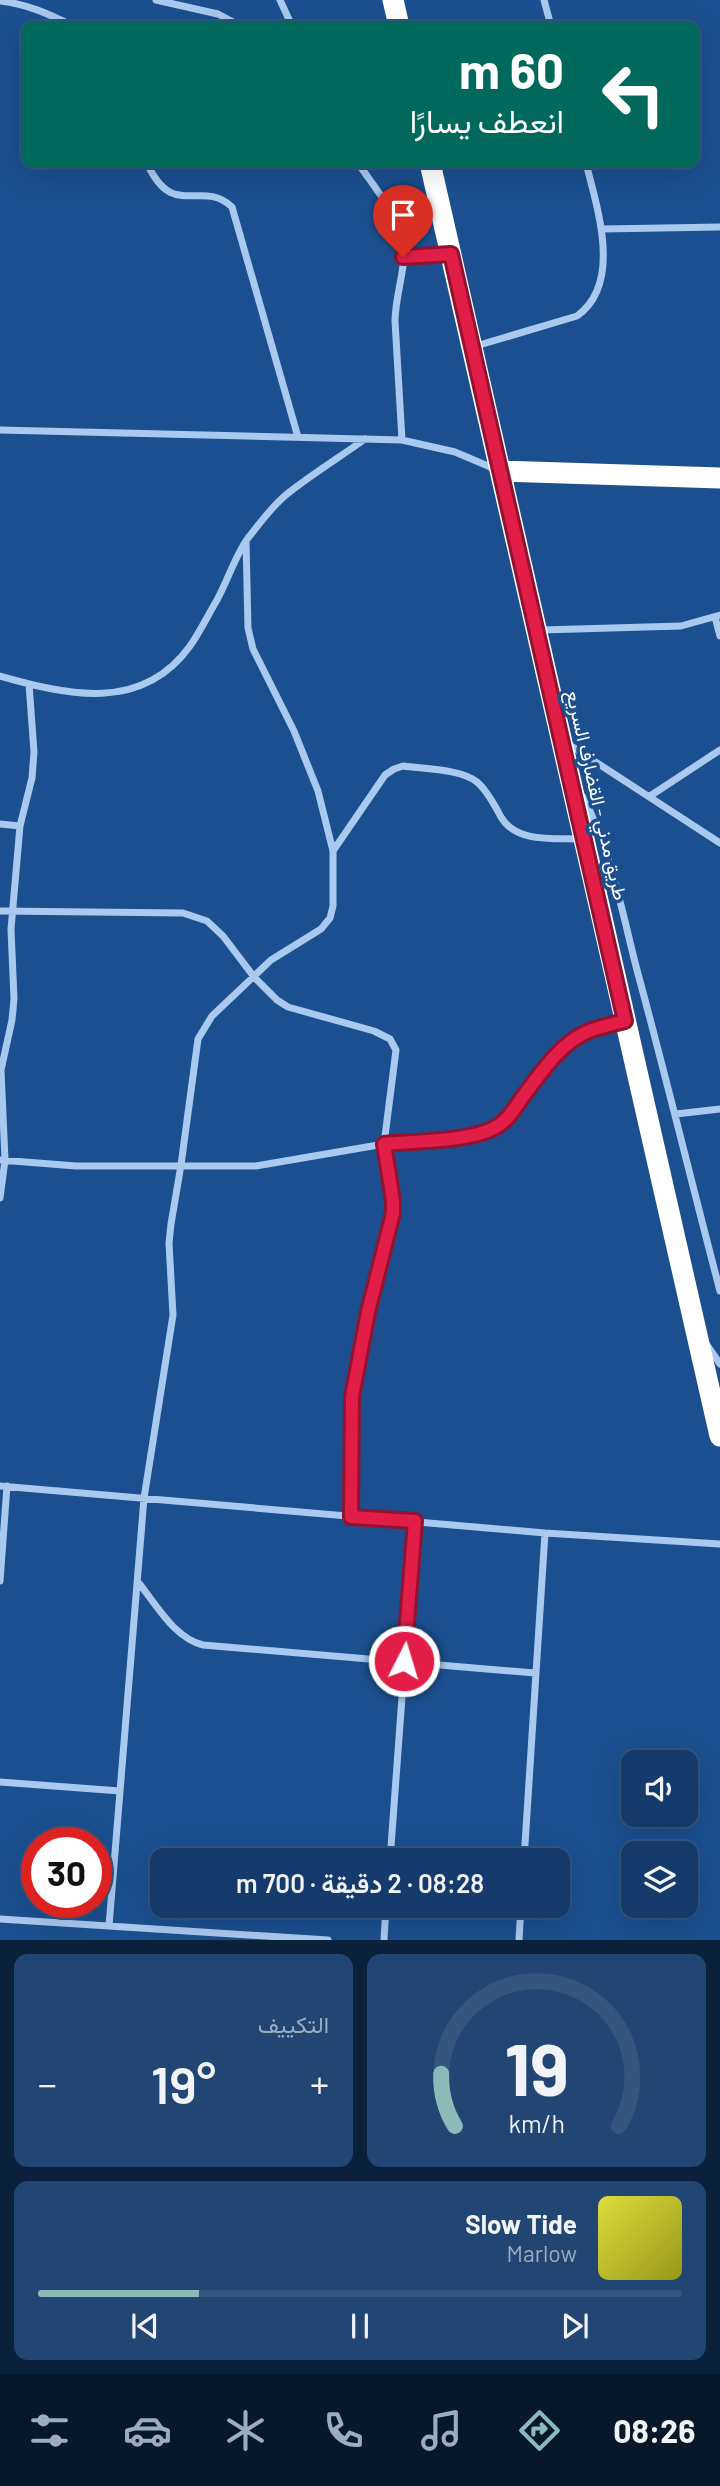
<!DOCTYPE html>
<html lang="ar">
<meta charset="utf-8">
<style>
:root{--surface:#143b6b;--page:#214673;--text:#f1f3f6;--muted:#9dadc1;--line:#33557e;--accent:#8bbbb9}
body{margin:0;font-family:Barlow,Vazirmatn,sans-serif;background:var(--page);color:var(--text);direction:rtl;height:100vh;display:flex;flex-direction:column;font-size:26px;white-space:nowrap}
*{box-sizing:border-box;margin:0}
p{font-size:23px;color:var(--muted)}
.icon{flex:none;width:38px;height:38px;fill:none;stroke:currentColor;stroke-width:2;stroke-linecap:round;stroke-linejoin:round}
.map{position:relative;height:1940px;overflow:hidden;direction:ltr}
.side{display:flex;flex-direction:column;gap:14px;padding:14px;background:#0b203b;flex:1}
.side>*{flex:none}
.banner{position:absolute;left:21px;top:21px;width:679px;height:147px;border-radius:14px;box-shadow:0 7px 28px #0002,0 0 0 2px var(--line);direction:rtl;background:#00695c;color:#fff;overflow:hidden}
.buttons{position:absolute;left:621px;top:1750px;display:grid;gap:14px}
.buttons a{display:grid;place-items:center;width:77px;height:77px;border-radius:14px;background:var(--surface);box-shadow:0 7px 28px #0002,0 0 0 2px var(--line);font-size:35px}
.speed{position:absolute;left:21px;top:1827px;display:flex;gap:14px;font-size:35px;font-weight:700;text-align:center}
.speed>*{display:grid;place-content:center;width:91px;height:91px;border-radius:50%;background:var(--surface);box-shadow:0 7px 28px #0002,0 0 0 2px var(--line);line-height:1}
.speed .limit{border:10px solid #d22;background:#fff;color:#111}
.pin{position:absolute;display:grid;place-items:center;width:60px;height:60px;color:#fff;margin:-72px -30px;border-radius:50% 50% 50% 0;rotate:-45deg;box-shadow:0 0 7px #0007}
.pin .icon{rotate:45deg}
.me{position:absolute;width:77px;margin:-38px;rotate:5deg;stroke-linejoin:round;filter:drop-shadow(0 0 5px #0008)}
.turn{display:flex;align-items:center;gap:24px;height:147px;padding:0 21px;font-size:32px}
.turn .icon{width:91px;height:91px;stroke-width:2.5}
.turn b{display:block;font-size:49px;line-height:60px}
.big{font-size:52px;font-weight:600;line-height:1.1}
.side .tile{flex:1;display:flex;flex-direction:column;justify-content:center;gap:10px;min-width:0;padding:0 24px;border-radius:14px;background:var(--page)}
.side .dial{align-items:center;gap:0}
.dial svg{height:182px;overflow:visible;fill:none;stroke:var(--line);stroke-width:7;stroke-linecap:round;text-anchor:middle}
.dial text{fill:var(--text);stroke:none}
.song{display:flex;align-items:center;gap:21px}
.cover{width:84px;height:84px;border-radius:10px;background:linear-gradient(135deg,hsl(60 70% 55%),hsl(60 70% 35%))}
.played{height:7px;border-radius:4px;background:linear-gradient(90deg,var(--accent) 25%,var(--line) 25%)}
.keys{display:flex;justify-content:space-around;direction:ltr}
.heat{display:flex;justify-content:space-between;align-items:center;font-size:38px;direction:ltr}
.side .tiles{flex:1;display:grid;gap:14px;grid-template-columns:1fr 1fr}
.tile:last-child{grid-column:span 2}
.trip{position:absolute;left:150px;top:1848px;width:420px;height:70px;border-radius:14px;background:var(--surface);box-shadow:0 7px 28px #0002,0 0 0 2px var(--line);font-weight:600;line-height:70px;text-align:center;direction:rtl}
.tabs{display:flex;height:112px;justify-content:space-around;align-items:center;background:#08182b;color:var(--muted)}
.tabs .icon{width:49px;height:49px}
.tabs .active{color:var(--accent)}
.tabs b{font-size:32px;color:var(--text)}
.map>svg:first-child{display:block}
</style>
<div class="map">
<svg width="720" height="1940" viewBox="0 0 720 1940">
<rect width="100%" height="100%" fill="#1b4f8f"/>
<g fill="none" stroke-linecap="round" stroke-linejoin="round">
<!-- street -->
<path stroke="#a9c9ee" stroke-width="7" d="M156 0 218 14 241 26
M280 0 292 26
M544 0 551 26
M0 1C27 4 49 14 73 26
M147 163C173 221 201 178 232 207L298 437
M358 163C372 184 398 215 403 239 408 263 395 295 395 321L402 440
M602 229 720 227
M403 257 448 254
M476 346 577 316C623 283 597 208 586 163
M0 430 402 440 455 452 495 469
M715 617 720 636
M541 630 681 626 720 615
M0 676C67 695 142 713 190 646 200 632 208 615 217 600 228 580 235 556 248 538 260 523 272 506 287 494 312 474 340 457 365 439
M568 744 720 843
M650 796 720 750
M583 797C611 850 622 912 637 970 666 1077 692 1184 720 1291
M0 824 20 826
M333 851 385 775 394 769 403 766C423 769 461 769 477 782 487 790 495 806 501 817 516 843 554 838 580 839
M0 911 183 913 207 921 223 936 254 977 277 1000 288 1007 374 1031 390 1039 396 1050 384 1144 393 1201V1213L368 1313 352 1397 351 1517
M676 1114 720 1109
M0 1160 76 1166H256L384 1144 450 1139 484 1132 497 1127 508 1117 551 1060 569 1043 587 1032 624 1021
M0 1198 5 1160 1 1070 12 1020 14 999 11 929 20 826 32 778 34 752 29 684
M707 1345 720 1364
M0 1486 545 1533 720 1544
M0 1581 7 1486
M138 1582C156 1604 174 1638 203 1645L535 1673
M0 1782 120 1791
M390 1860 415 1521
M524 1860 545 1533
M0 1919 328 1940
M109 1926 144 1498 173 1315 169 1243 171 1224 181 1165 198 1039 212 1016 271 960 321 929 330 918 333 906V851L318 791 294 731 253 649 248 628 246 541
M384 1940 386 1906
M519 1940 521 1906"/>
<!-- highway -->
<path stroke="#fff" stroke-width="21" d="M393 0 399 26
M430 163 720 1436
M500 471 720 478"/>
</g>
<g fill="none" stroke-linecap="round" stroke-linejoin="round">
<defs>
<path id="route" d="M403 257 451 254 625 1021C613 1024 600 1027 589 1031 560 1043 542 1072 524 1095 516 1106 508 1121 496 1127 470 1142 414 1141 384 1144L393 1201V1213L368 1312 352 1397 351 1517 415 1521 404 1661"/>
</defs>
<!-- route casing -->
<use href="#route" stroke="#92132f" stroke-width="18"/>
<!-- route -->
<use href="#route" stroke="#e11d48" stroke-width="12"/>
</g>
<g text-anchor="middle" stroke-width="7" stroke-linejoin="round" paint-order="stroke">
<!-- street labels -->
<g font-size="19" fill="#fff" stroke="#1b4f8f">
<text transform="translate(597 795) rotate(77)" y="7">طريق مدني - القضارف السريع</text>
</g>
</g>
</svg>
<div class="buttons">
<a><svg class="icon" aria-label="sound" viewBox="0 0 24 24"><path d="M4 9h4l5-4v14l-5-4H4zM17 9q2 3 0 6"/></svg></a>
<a><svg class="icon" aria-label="layers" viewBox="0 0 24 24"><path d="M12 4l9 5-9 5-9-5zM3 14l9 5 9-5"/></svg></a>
</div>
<div class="speed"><div class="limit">30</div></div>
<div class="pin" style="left:403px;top:257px;background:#d93025"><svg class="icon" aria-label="arrive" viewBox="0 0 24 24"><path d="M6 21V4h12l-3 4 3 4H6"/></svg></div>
<svg class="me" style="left:404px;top:1661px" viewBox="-20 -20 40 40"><circle r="17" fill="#e11d48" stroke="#fff" stroke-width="3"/><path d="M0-11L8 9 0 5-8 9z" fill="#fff"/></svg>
<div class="trip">08:28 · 2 دقيقة · 700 m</div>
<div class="banner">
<div class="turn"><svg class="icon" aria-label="left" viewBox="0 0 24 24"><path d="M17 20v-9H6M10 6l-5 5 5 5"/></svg><div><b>60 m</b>انعطف يسارًا</div></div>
</div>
</div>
<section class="side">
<div class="tiles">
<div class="tile dial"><svg viewBox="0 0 100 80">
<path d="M14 69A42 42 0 1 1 86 69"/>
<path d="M14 69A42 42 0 0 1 8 46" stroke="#8bbbb9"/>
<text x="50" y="56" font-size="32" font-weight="700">19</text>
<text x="50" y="72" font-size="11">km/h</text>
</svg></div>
<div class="tile"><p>التكييف</p>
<div class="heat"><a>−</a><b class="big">19°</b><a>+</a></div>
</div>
<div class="tile">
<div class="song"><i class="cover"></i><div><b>Slow Tide</b><p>Marlow</p></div></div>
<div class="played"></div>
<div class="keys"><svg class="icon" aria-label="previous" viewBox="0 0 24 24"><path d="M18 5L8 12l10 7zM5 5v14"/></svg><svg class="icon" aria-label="pause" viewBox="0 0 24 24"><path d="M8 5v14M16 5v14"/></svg><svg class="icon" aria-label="next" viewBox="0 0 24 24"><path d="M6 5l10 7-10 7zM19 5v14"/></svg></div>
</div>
</div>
</section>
<nav class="tabs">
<b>08:26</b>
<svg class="icon active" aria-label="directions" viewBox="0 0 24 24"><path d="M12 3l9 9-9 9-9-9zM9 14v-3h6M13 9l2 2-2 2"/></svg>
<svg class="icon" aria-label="music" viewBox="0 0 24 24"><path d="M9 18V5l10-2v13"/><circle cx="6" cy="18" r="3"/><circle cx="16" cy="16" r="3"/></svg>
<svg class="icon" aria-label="phone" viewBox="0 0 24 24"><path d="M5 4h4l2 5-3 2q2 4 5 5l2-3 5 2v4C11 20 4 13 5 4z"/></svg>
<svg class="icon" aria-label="climate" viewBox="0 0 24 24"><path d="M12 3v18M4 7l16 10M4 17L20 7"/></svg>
<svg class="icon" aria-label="car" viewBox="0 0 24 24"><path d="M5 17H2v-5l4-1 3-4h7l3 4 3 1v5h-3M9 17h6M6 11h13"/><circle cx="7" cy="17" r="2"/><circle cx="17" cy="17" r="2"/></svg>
<svg class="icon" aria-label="filters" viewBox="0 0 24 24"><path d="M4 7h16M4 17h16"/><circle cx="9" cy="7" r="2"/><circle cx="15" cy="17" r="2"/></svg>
</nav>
